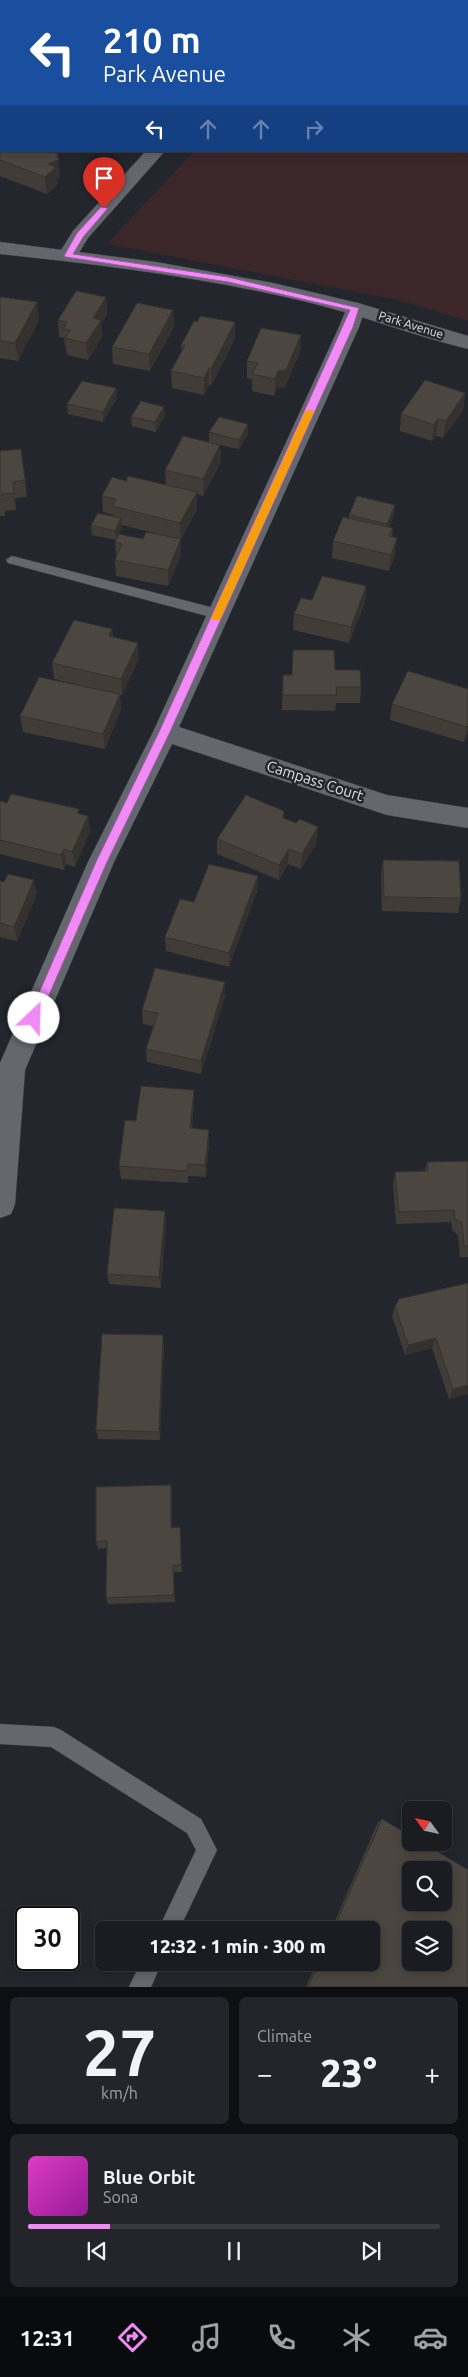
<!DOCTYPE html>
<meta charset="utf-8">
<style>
:root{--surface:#1a1c21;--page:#23252a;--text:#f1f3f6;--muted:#9fa1a5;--line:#383a3f;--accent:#f08bf6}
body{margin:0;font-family:Ubuntu,sans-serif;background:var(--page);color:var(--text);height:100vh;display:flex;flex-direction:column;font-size:19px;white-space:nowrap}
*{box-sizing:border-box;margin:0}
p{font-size:16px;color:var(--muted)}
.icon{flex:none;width:28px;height:28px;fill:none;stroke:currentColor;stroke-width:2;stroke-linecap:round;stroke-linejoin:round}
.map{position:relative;height:1987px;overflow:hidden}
.sheet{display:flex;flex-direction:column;gap:10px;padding:10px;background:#0e0f12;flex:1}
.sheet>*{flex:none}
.guide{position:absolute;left:0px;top:0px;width:469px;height:152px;box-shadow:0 2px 12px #0003,0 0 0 1px var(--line);background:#1a4fa0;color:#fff;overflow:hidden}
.needle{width:32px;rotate:303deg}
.controls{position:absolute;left:402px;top:1801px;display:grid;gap:10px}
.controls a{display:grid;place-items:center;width:50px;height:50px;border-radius:8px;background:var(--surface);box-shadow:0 2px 12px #0003,0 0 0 1px var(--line);font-size:25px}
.speed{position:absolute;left:15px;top:1906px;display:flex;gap:10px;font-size:25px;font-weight:700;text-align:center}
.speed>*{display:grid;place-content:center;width:65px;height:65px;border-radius:50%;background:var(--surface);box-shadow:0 2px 12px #0003,0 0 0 1px var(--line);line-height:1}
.speed .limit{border:2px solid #111;border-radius:8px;background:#fff;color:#111}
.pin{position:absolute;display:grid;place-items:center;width:42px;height:42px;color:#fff;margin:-51px -21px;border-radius:50% 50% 50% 0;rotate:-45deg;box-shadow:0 0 5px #0007}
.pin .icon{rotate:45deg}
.me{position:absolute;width:55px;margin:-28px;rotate:24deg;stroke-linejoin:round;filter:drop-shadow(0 0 4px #0008)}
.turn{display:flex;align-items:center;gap:18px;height:105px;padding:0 20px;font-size:22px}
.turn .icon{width:65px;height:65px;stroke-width:2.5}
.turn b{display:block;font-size:35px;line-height:42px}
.lanes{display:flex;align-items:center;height:48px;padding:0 20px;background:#0003;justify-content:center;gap:25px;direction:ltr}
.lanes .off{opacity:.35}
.big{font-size:38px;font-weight:800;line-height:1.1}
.sheet .widget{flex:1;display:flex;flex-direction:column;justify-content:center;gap:8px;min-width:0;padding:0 18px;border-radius:8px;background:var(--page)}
.sheet .dial{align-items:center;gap:0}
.dial b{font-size:65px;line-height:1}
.song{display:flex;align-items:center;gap:15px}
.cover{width:60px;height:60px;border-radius:8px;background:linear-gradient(135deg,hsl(310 70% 55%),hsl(300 70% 35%))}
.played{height:5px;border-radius:2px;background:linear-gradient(90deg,var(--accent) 20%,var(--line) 20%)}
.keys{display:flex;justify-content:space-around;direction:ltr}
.heat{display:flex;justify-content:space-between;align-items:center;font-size:28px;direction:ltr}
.sheet .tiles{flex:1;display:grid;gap:10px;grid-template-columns:1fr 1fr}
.widget:last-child{grid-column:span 2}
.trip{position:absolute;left:95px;top:1921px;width:285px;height:50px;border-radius:8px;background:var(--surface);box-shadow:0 2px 12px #0003,0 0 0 1px var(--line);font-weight:800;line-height:50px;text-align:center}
.tabs{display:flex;height:80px;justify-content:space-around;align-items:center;background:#0a0b0d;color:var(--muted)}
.tabs .icon{width:35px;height:35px}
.tabs .current{color:var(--accent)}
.tabs b{font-size:22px;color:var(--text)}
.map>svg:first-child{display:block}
</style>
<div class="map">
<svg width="468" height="1987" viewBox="0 0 468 1987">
<rect width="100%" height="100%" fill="#23262c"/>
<!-- medical -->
<path fill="#3b2729" d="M340 0H468V321L394 299 107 244 194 151H468V1H338Z"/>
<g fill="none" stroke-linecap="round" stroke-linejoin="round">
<defs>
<path id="service" d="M12 556 218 609 224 614 218 619 8 563 6 560Z
M0 1724 54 1727 61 1730 201 1819 217 1850 179 1930H158L196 1850 187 1833 51 1747 0 1744Z
M141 1962H162L151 1987H129Z"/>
<path id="minor" d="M146 151H165L88 238 75 259 68 261 61 259 58 255 73 231Z
M355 303 362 305 365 309 359 327 179 727 387 795 468 808V828L387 815 172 744 114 862 25 1070 15 1204 11 1214 0 1218V1063L88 862 153 732 339 327 348 305Z"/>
<path id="secondary" d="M0 242 156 262 273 283 358 303 468 336V349C415 336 364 316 311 303 209 278 104 265 0 254Z"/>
</defs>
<!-- service casing -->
<use href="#service" stroke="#3f4146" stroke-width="1"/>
<!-- minor casing -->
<use href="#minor" stroke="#3f4146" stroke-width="1"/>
<!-- secondary casing -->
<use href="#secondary" stroke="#3f4146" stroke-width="1"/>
<!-- service -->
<use href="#service" fill="#64676e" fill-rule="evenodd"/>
<!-- minor -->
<use href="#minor" fill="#64676e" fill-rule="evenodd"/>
<!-- secondary -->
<use href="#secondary" fill="#64676e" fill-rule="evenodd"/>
</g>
<!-- wall -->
<path fill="#413c38" d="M0 0H49V1H1V31L0 30Z
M149 0H219L218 1H149Z
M0 145 1 151 58 154 60 177 57 178 58 184 47 194 0 176Z
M106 297 107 314 101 324 102 337 88 360 67 355 66 346H65L64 338 59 337 58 320Z
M0 298 37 302 39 320 18 361 0 358Z
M173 310 174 327 150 371 113 364 112 347Z
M235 322V339L211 386 209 385 204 395 172 388 171 371 182 351 181 345Z
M301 335 300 352 285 387 277 388 274 396 252 391V379L247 378V361Z
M116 388 117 398 103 422 68 414 67 404Z
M465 393 463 410 443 438 436 436 432 441 400 431 401 414Z
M165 416 156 432 132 426 131 417Z
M209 432 248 434 239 449 220 445 221 462 203 496 197 494V509L181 539V555L168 586 116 576 115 560 116 556 115 542 166 536 122 525V527L116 540 92 535 91 525 113 516V515L103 512 102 496 126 481 166 485 165 470 209 442Z
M0 451 24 466 27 497 15 498 16 510 5 511V516H0Z
M395 505 394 514 389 527 393 528 392 537 395 555 389 571 332 558 333 541 349 518V515Z
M366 586 365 602 349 643 293 630 294 614 312 600Z
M112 629 113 637 139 659 122 695H120L121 709 105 749 23 732 20 716 87 687 54 679 52 663Z
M293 650 335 670 361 687 360 703H336L335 711 282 710 283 675H292Z
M468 689V733L464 742 390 720 392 704Z
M0 801 88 816 90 831 75 867 66 864 64 870 0 854Z
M284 811V818L296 823 318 827 317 842 301 869 288 864 279 880 217 854V839Z
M383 860 461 898 458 913 382 911 381 874Z
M258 876 257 891 229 967 166 951 165 937 194 902Z
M0 881 37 894 17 941 0 937Z
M225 996 201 1074 147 1062 146 1049 153 1026 143 1024 142 1010Z
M194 1103 192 1128 209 1130V1142L206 1177 188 1176V1183L121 1179 119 1166 136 1121Z
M468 1161V1257H460L458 1235 452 1230 451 1222 396 1224 393 1184 395 1172 425 1171 427 1162Z
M165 1211 166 1223 161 1288 109 1284 107 1274Z
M468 1283V1394L449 1399 432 1348 405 1355 392 1316 395 1306Z
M163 1335 164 1345 160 1440 98 1439 96 1430Z
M171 1485 172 1493V1528L180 1527 181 1535 182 1572H174L175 1602 108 1604 106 1598 107 1548 98 1549 96 1542Z
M382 1819 468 1987H306L317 1962H371V1930H331L378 1822Z"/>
<!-- shaded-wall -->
<path fill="#35312e" d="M202 0H219L218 1H202Z
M1 78V89L0 79Z
M58 154 60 177 57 178 58 184 47 194 45 177 48 164Z
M106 297 107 314 101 324 102 337 88 360 86 343 93 318Z
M37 302 39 320 18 361 15 343Z
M173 310 174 327 150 371 149 354Z
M235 322V339L211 386V369Z
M301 335 300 352 285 387 277 388 274 396 275 379 278 371Z
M209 368V385L204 395V378Z
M116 388 117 398 103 422V412Z
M465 393 463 410 443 438 446 421Z
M164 407 165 416 156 432 155 422Z
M438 419 436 436 432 441 434 425Z
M248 424V434L239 449V440Z
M220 445 221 462 203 496V479Z
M21 449 24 466 27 497 25 480Z
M197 492V509L181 540 180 523Z
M395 505 394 514 386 533 387 524Z
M121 518 122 527 116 540 115 531Z
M397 538 395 555 389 571 391 555Z
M181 539V555L168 586V570Z
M366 586 365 602 349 643 351 627Z
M112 629 114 645 109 636Z
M138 643 139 659 122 695 121 679Z
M120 694 121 709 105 749 103 734Z
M468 724V733L464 742 467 727Z
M88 816 90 831 75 867 72 852Z
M318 827 317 842 301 869 302 854Z
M64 849 66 864 64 870 61 855Z
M289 849 288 864 279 880V865Z
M258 876 257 891 229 967V953Z
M34 880 37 894 17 941 14 927Z
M225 982V996L201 1074V1061Z
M194 1090V1103L190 1141V1128Z
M209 1130V1142L206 1177 205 1165Z
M165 1211 166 1223 161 1288 159 1277Z
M163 1335 164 1345 160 1440 159 1432Z
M436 1338 432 1348 405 1355 408 1345Z
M468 1385V1394L449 1399 453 1389Z
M171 1485 172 1493V1535L171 1528Z
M180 1527 181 1535 182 1572 181 1565Z
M173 1565 174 1572 175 1602 174 1595Z"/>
<!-- building -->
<path fill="#4c4641" stroke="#35312e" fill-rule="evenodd" d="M0 0H47L49 1H1V15L0 14Z
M156 0H192L191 1H155Z
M362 0H387L391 1H361Z
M431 0H468V11V1H436Z
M0 60H1V67L0 66Z
M0 68H1V78L0 79Z
M0 145 1 146V151H50L58 154 57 156 59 160 48 164 56 167 45 177 0 160Z
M76 291 106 297 93 318 101 320 86 343 65 338 71 330 63 329 67 322 58 320Z
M1 297 37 302 15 343 0 341V298Z
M137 303 173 310 149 354 112 347Z
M200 316 235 322 211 369 209 368 204 378 171 371 185 345H181L194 321 197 322Z
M261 328 301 335 286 370 278 371 275 379 252 374 258 363 247 361Z
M425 380 465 393 446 421 438 419 434 425 401 414Z
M82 381 116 388 103 412 67 404Z
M141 401 164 407 155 422 131 417Z
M219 417 248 424 239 440 209 432Z
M183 436 220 445 203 479 165 470Z
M21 449 25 480 13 482 14 493 2 494 3 499H0V451Z
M128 476 197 492 180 523 112 506 116 499 102 496 112 477 126 481Z
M357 496 395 505 387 524 349 515Z
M98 513 121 518 115 531 91 525Z
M343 517 393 528 389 536 397 538 391 555 333 541Z
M146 532 181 539 168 570 115 560 122 544 115 542 119 534 143 539Z
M322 576 366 586 351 627 294 614 301 598 312 600Z
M74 620 112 629 109 636 138 643 121 679 52 663Z
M293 650H334L335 670H360L361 687H336L337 695H283V675H292Z
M408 671 468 689V724L467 727 392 704Z
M39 677 120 694 103 734 20 716Z
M11 794 79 809 77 813 88 816 72 852 64 849 61 855 0 840V801L7 803Z
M246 795 284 811 283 818 296 823 300 819 318 827 302 854 289 849 279 865 217 839Z
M383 860 459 861 461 898 384 897Z
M209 864 258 876 229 953 165 937 180 899 194 902Z
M8 874 34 880 14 927 0 923V881L4 882Z
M155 968 225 982 201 1061 146 1049 158 1013 142 1010Z
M141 1086 194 1090 190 1128 209 1130 205 1165 188 1164 187 1171 119 1166 125 1120 136 1121Z
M468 1161V1246H464L462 1223 455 1219 454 1210 399 1212 395 1172 428 1171 427 1162Z
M114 1208 165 1211 159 1277 107 1274Z
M468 1283V1385L453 1389 436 1338 408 1345 395 1306 399 1299Z
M102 1334 163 1335 159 1432 96 1430Z
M171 1485V1528L180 1527 181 1565H173L174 1595 106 1598 107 1541 96 1542V1487Z
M382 1819 411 1836V1842H422L468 1870V1987H308L319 1962H371V1930H333ZM411 1870H444V1902H411ZM411 1930H444V1962H411Z"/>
<!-- route -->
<path fill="#f08bf6" stroke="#9c5aa0" d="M101 207 108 208 84 236 73 254 228 277 359 308 353 327 170 732 107 862 39 1018 34 1023 28 1018 96 862 159 732 350 310 228 282 66 257 64 256 77 233Z"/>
<!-- slow -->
<path fill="#f59e0b" d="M310 409 314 412 221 618 220 620H213L211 618 305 412Z"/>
<g text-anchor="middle" stroke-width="5" stroke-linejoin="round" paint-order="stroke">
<!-- far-street labels -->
<g font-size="12" fill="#dfe1e5" stroke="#23262c">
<text transform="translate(411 325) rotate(17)" y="4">Park Avenue</text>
</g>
<!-- street labels -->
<g font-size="15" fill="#dfe1e5" stroke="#23262c">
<text transform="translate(315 781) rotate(18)" y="5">Campass Court</text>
</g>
</g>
</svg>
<div class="controls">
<a><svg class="needle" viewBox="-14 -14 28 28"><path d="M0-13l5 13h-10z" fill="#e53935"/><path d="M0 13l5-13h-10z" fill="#9fa1a5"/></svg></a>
<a><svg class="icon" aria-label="search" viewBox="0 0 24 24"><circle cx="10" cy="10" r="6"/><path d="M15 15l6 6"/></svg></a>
<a><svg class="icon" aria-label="layers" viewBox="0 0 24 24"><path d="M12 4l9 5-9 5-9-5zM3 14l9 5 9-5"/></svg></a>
</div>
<div class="speed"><div class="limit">30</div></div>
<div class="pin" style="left:104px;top:208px;background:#d93025"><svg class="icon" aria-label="arrive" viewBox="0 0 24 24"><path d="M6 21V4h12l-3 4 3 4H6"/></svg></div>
<svg class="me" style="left:34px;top:1018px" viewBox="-20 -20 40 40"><circle r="19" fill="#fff"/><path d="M0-13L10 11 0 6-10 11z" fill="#f08bf6"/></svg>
<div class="trip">12:32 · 1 min · 300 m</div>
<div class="guide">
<div class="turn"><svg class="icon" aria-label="left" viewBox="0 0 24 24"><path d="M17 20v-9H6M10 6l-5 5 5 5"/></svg><div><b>210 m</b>Park Avenue</div></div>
<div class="lanes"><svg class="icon" aria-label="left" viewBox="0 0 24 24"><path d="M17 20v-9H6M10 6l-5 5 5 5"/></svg><svg class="icon off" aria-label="ahead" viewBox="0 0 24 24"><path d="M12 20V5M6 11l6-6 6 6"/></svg><svg class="icon off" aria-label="ahead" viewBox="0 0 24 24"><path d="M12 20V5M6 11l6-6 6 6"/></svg><svg class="icon off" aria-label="right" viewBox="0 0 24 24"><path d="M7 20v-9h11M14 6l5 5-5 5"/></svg></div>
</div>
</div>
<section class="sheet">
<div class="tiles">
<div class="widget dial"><b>27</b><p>km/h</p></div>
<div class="widget"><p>Climate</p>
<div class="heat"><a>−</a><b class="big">23°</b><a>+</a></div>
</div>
<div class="widget">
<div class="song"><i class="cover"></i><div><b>Blue Orbit</b><p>Sona</p></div></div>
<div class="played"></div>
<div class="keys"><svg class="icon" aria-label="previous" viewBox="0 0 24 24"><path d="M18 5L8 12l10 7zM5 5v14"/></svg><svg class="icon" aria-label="pause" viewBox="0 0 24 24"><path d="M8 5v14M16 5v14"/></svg><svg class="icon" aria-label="next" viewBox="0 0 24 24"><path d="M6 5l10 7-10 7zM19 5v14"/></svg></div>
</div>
</div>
</section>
<nav class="tabs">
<b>12:31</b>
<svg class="icon current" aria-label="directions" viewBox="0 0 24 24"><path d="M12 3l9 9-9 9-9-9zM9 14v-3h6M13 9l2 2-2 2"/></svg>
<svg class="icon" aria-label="music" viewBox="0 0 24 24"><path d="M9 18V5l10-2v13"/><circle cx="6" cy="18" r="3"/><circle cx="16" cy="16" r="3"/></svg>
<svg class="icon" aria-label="phone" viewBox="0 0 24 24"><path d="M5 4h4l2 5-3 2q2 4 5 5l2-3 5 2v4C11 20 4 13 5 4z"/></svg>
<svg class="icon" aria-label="climate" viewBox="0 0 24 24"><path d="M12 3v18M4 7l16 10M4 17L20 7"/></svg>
<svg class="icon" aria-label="car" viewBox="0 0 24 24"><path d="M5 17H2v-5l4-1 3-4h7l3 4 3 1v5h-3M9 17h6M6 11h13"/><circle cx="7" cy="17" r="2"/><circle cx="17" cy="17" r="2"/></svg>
</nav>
